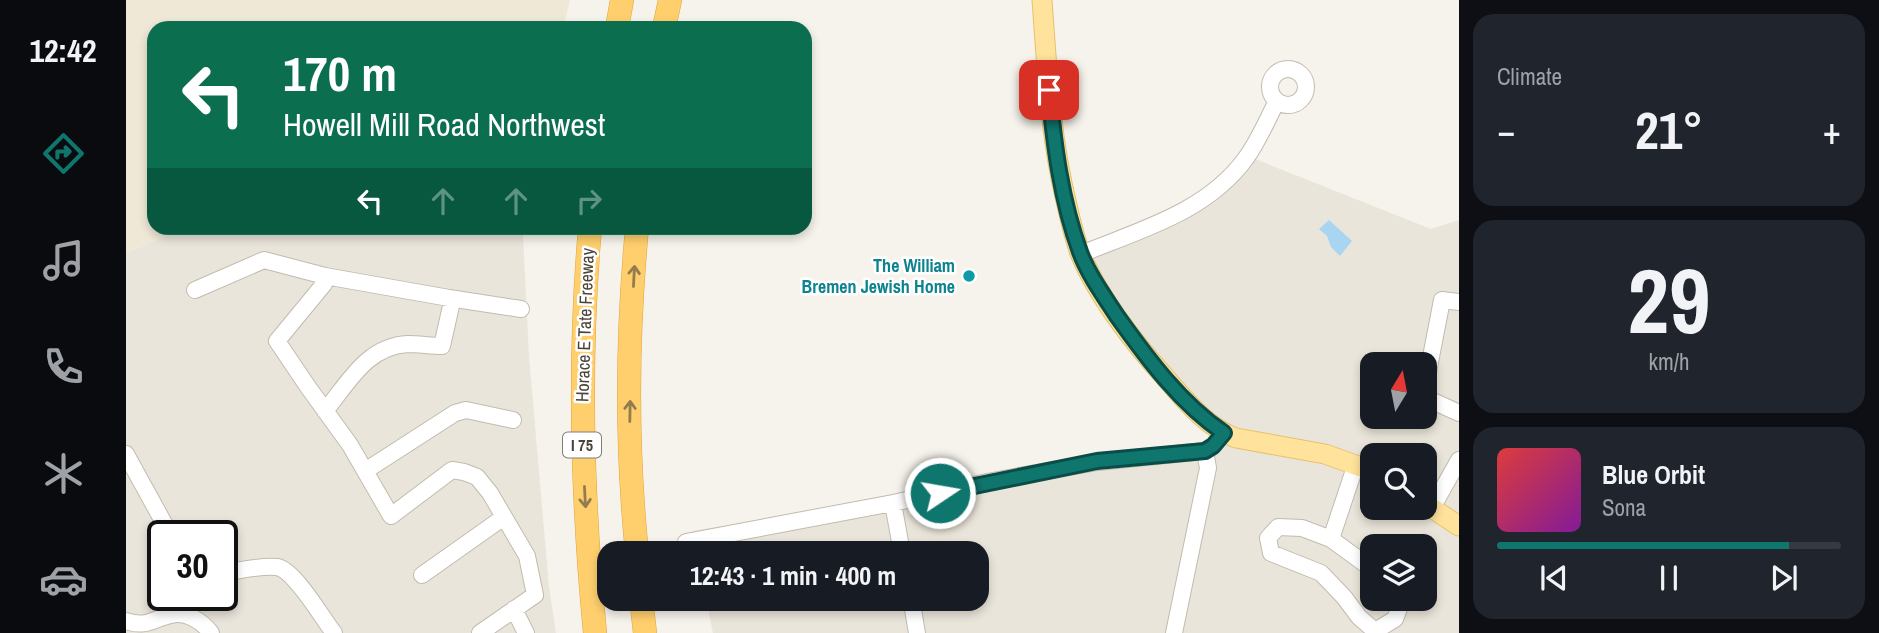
<!DOCTYPE html>
<meta charset="utf-8">
<style>
:root{--surface:#171b24;--page:#20242c;--text:#f1f3f6;--muted:#9ea1a6;--line:#363941;--accent:#0f766e}
body{margin:0;font-family:"Archivo Narrow",sans-serif;background:var(--page);color:var(--text);height:100vh;display:flex;flex-direction:column;font-size:26px;white-space:nowrap}
*{box-sizing:border-box;margin:0}
p{font-size:23px;color:var(--muted)}
.icon{flex:none;width:38px;height:38px;fill:none;stroke:currentColor;stroke-width:2;stroke-linecap:round;stroke-linejoin:round}
.map{position:relative;flex:1;overflow:hidden}
.side{display:flex;flex-direction:column;gap:14px;padding:14px;background:#0d0f14;width:420px}
.side>*{flex:none}
.guide{position:absolute;left:21px;top:21px;width:665px;height:214px;border-radius:21px;box-shadow:0 4px 10px #0003;background:#0b6e4f;color:#fff;overflow:hidden}
.needle{width:46px;rotate:10deg}
.buttons{position:absolute;left:1234px;top:352px;display:grid;gap:14px}
.buttons a{display:grid;place-items:center;width:77px;height:77px;border-radius:14px;background:var(--surface);box-shadow:0 4px 10px #0003;font-size:35px}
.speed{position:absolute;left:21px;top:520px;display:flex;gap:14px;font-size:35px;font-weight:700;text-align:center}
.speed>*{display:grid;place-content:center;width:91px;height:91px;border-radius:50%;background:var(--surface);box-shadow:0 4px 10px #0003;line-height:1}
.speed .limit{border:4px solid #111;border-radius:10px;background:#fff;color:#111}
.pin{position:absolute;display:grid;place-items:center;width:60px;height:60px;color:#fff;margin:-30px;border-radius:14px;box-shadow:0 4px 10px #0006}
.me{position:absolute;width:77px;margin:-38px;rotate:78deg;stroke-linejoin:round;filter:drop-shadow(0 0 5px #0008)}
.turn{display:flex;align-items:center;gap:24px;height:147px;padding:0 21px;font-size:32px}
.turn .icon{width:91px;height:91px;stroke-width:2.5}
.turn b{display:block;font-size:49px;line-height:60px}
.lanes{display:flex;align-items:center;height:66px;padding:0 21px;background:#0003;justify-content:center;gap:35px;direction:ltr}
.lanes .off{opacity:.35}
.big{font-size:52px;font-weight:800;line-height:1.1}
.side .widget{flex:1;display:flex;flex-direction:column;justify-content:center;gap:10px;min-width:0;padding:0 24px;border-radius:21px;background:var(--page)}
.side .dial{align-items:center;gap:0}
.dial b{font-size:91px;line-height:1}
.song{display:flex;align-items:center;gap:21px}
.cover{width:84px;height:84px;border-radius:10px;background:linear-gradient(135deg,hsl(0 70% 55%),hsl(290 70% 35%))}
.played{height:7px;border-radius:4px;background:linear-gradient(90deg,var(--accent) 85%,var(--line) 85%)}
.keys{display:flex;justify-content:space-around;direction:ltr}
.heat{display:flex;justify-content:space-between;align-items:center;font-size:38px;direction:ltr}
.trip{position:absolute;left:471px;top:541px;width:392px;height:70px;border-radius:21px;background:var(--surface);box-shadow:0 4px 10px #0003;font-weight:800;line-height:70px;text-align:center}
main{display:flex;flex:1;min-height:0}
.dock{display:flex;flex-direction:column;width:126px;justify-content:space-around;align-items:center;background:#090b0e;color:var(--muted)}
.dock .icon{width:49px;height:49px}
.dock .selected{color:var(--accent)}
.dock b{font-size:32px;color:var(--text)}
.map>svg:first-child{display:block}
</style>
<main>
<nav class="dock">
<b>12:42</b>
<svg class="icon selected" aria-label="directions" viewBox="0 0 24 24"><path d="M12 3l9 9-9 9-9-9zM9 14v-3h6M13 9l2 2-2 2"/></svg>
<svg class="icon" aria-label="music" viewBox="0 0 24 24"><path d="M9 18V5l10-2v13"/><circle cx="6" cy="18" r="3"/><circle cx="16" cy="16" r="3"/></svg>
<svg class="icon" aria-label="phone" viewBox="0 0 24 24"><path d="M5 4h4l2 5-3 2q2 4 5 5l2-3 5 2v4C11 20 4 13 5 4z"/></svg>
<svg class="icon" aria-label="climate" viewBox="0 0 24 24"><path d="M12 3v18M4 7l16 10M4 17L20 7"/></svg>
<svg class="icon" aria-label="car" viewBox="0 0 24 24"><path d="M5 17H2v-5l4-1 3-4h7l3 4 3 1v5h-3M9 17h6M6 11h13"/><circle cx="7" cy="17" r="2"/><circle cx="17" cy="17" r="2"/></svg>
</nav>
<div class="map">
<svg width="1333" height="633" viewBox="0 0 1333 633">
<rect width="100%" height="100%" fill="#f6f3ec"/>
<!-- residential -->
<path fill="#eae5da" fill-rule="evenodd" d="M1119 155 1305 229 1333 220V633H587L580 599 850 598V553H571L566 531 1095 443 942 254 1047 213ZM1246 364H1298V416H1246ZM1246 455H1298V508H1246ZM1246 546H1298V598H1246Z
M57 228H350L397 235 403 356 423 587 430 633H0V253ZM37 536H96V595H37Z"/>
<!-- education -->
<path fill="#efe8d6" d="M0 0H444L437 28H28V228H57L0 253Z"/>
<!-- water -->
<path fill="#a9d4f2" d="M1203 220 1226 241 1214 256 1205 247 1201 236 1193 229Z"/>
<g fill="none" stroke-linecap="round" stroke-linejoin="round">
<defs>
<path id="minor" d="M1144 87a18 18 0 1 1 36 0a18 18 0 1 1-36 0Z
M955 254C1014 230 1081 212 1120 158 1133 140 1141 120 1151 101
M199 276 323 298 325 306 316 346C305 346 293 344 282 344 241 346 223 382 199 411
M69 290 138 260 199 276 198 284 151 341 182 387 224 445 265 516 326 470 338 472 351 477 364 493 401 556 409 595 354 633
M323 298 395 309
M1298 393 1316 300 1333 302
M1298 397 1333 413
M0 454 45 536
M239 471 329 413 340 410 387 420
M767 503 776 553
M1306 508 1333 460
M1205 539 1230 464
M560 542 767 503 861 482 971 462 1079 451 1087 446 1098 433
M1246 569 1205 539 1176 528 1152 527 1142 538 1145 553 1195 573 1218 597 1233 617 1249 631 1269 619 1277 598
M96 573C112 571 136 565 151 567 169 570 196 618 208 633
M296 575 378 517
M785 598 791 633
M388 609 400 633
M0 621C21 628 26 619 45 615 60 611 76 621 85 633
M1048 633 1082 468 1079 451"/>
<path id="major" d="M916 0C921 67 924 135 940 201 944 219 948 236 954 253 971 295 1008 343 1038 376 1059 400 1080 427 1110 438L1199 454 1246 471
M1298 503 1333 526"/>
<path id="highway" d="M491 28 496 0
M538 28 544 0
M464 228C452 363 456 498 469 633
M511 553C500 445 501 335 511 228
M515 598 519 633"/>
</defs>
<!-- minor casing -->
<use href="#minor" stroke="#c2bbae" stroke-width="18"/>
<!-- major casing -->
<use href="#major" stroke="#e6c16a" stroke-width="21"/>
<!-- highway casing -->
<use href="#highway" stroke="#e0a43c" stroke-width="24"/>
<!-- minor -->
<use href="#minor" stroke="#fff" stroke-width="16"/>
<!-- major -->
<use href="#major" stroke="#ffe39c" stroke-width="19"/>
<!-- highway -->
<use href="#highway" stroke="#ffcf6e" stroke-width="23"/>
</g>
<!-- one-way arrows -->
<defs><path id="oneway-shaft" d="M-6 0H5M1.5-3L5.5 0L1.5 3" fill="none" stroke-width="1.6" stroke-linecap="round" stroke-linejoin="round" transform="scale(1.75)"/></defs>
<g stroke="#937c4e">
<use href="#oneway-shaft" transform="translate(508 276) rotate(-87)"/>
<use href="#oneway-shaft" transform="translate(504 411) rotate(-89)"/>
<use href="#oneway-shaft" transform="translate(459 497) rotate(87)"/>
</g>
<g fill="none" stroke-linecap="round" stroke-linejoin="round">
<defs>
<path id="route" d="M814 493 971 461 1079 451 1087 446 1098 433C1055 404 1021 358 991 316 978 296 962 274 954 252 935 200 928 144 923 90"/>
</defs>
<!-- route casing -->
<use href="#route" stroke="#0a4d48" stroke-width="18"/>
<!-- route -->
<use href="#route" stroke="#0f766e" stroke-width="12"/>
</g>
<!-- markers -->
<circle fill="#0f9aa8" stroke="#fff" stroke-width="2.5" cx="843" cy="276" r="7"/>
<g text-anchor="middle" stroke-width="5" stroke-linejoin="round" paint-order="stroke">
<!-- shield labels -->
<rect fill="#fff" stroke="#817c74" stroke-width="2" x="437" y="432.5" width="38" height="25" rx="5"/>
<g font-size="16" font-weight="bold" fill="#4b4439">
<text x="456" y="451">I 75</text>
</g>
<!-- culture labels -->
<g font-size="18" font-weight="bold" fill="#0d838f" stroke="#fff" text-anchor="end">
<text x="829" y="272">The William<tspan x="829" dy="21">Bremen Jewish Home</tspan></text>
</g>
<!-- street labels -->
<g font-size="18" fill="#4b4439" stroke="#fff">
<text transform="translate(459 325) rotate(-88)" y="6">Horace E Tate Freeway</text>
</g>
</g>
</svg>
<div class="buttons">
<a><svg class="needle" viewBox="-14 -14 28 28"><path d="M0-13l5 13h-10z" fill="#e53935"/><path d="M0 13l5-13h-10z" fill="#9ea1a6"/></svg></a>
<a><svg class="icon" aria-label="search" viewBox="0 0 24 24"><circle cx="10" cy="10" r="6"/><path d="M15 15l6 6"/></svg></a>
<a><svg class="icon" aria-label="layers" viewBox="0 0 24 24"><path d="M12 4l9 5-9 5-9-5zM3 14l9 5 9-5"/></svg></a>
</div>
<div class="speed"><div class="limit">30</div></div>
<div class="pin" style="left:923px;top:90px;background:#d93025"><svg class="icon" aria-label="arrive" viewBox="0 0 24 24"><path d="M6 21V4h12l-3 4 3 4H6"/></svg></div>
<svg class="me" style="left:814px;top:493px" viewBox="-20 -20 40 40"><circle r="17" fill="#0f766e" stroke="#fff" stroke-width="3"/><path d="M0-11L8 9 0 5-8 9z" fill="#fff"/></svg>
<div class="trip">12:43 · 1 min · 400 m</div>
<div class="guide">
<div class="turn"><svg class="icon" aria-label="left" viewBox="0 0 24 24"><path d="M17 20v-9H6M10 6l-5 5 5 5"/></svg><div><b>170 m</b>Howell Mill Road Northwest</div></div>
<div class="lanes"><svg class="icon" aria-label="left" viewBox="0 0 24 24"><path d="M17 20v-9H6M10 6l-5 5 5 5"/></svg><svg class="icon off" aria-label="ahead" viewBox="0 0 24 24"><path d="M12 20V5M6 11l6-6 6 6"/></svg><svg class="icon off" aria-label="ahead" viewBox="0 0 24 24"><path d="M12 20V5M6 11l6-6 6 6"/></svg><svg class="icon off" aria-label="right" viewBox="0 0 24 24"><path d="M7 20v-9h11M14 6l5 5-5 5"/></svg></div>
</div>
</div>
<section class="side">
<div class="widget"><p>Climate</p>
<div class="heat"><a>−</a><b class="big">21°</b><a>+</a></div>
</div>
<div class="widget dial"><b>29</b><p>km/h</p></div>
<div class="widget">
<div class="song"><i class="cover"></i><div><b>Blue Orbit</b><p>Sona</p></div></div>
<div class="played"></div>
<div class="keys"><svg class="icon" aria-label="previous" viewBox="0 0 24 24"><path d="M18 5L8 12l10 7zM5 5v14"/></svg><svg class="icon" aria-label="pause" viewBox="0 0 24 24"><path d="M8 5v14M16 5v14"/></svg><svg class="icon" aria-label="next" viewBox="0 0 24 24"><path d="M6 5l10 7-10 7zM19 5v14"/></svg></div>
</div>
</section>
</main>
